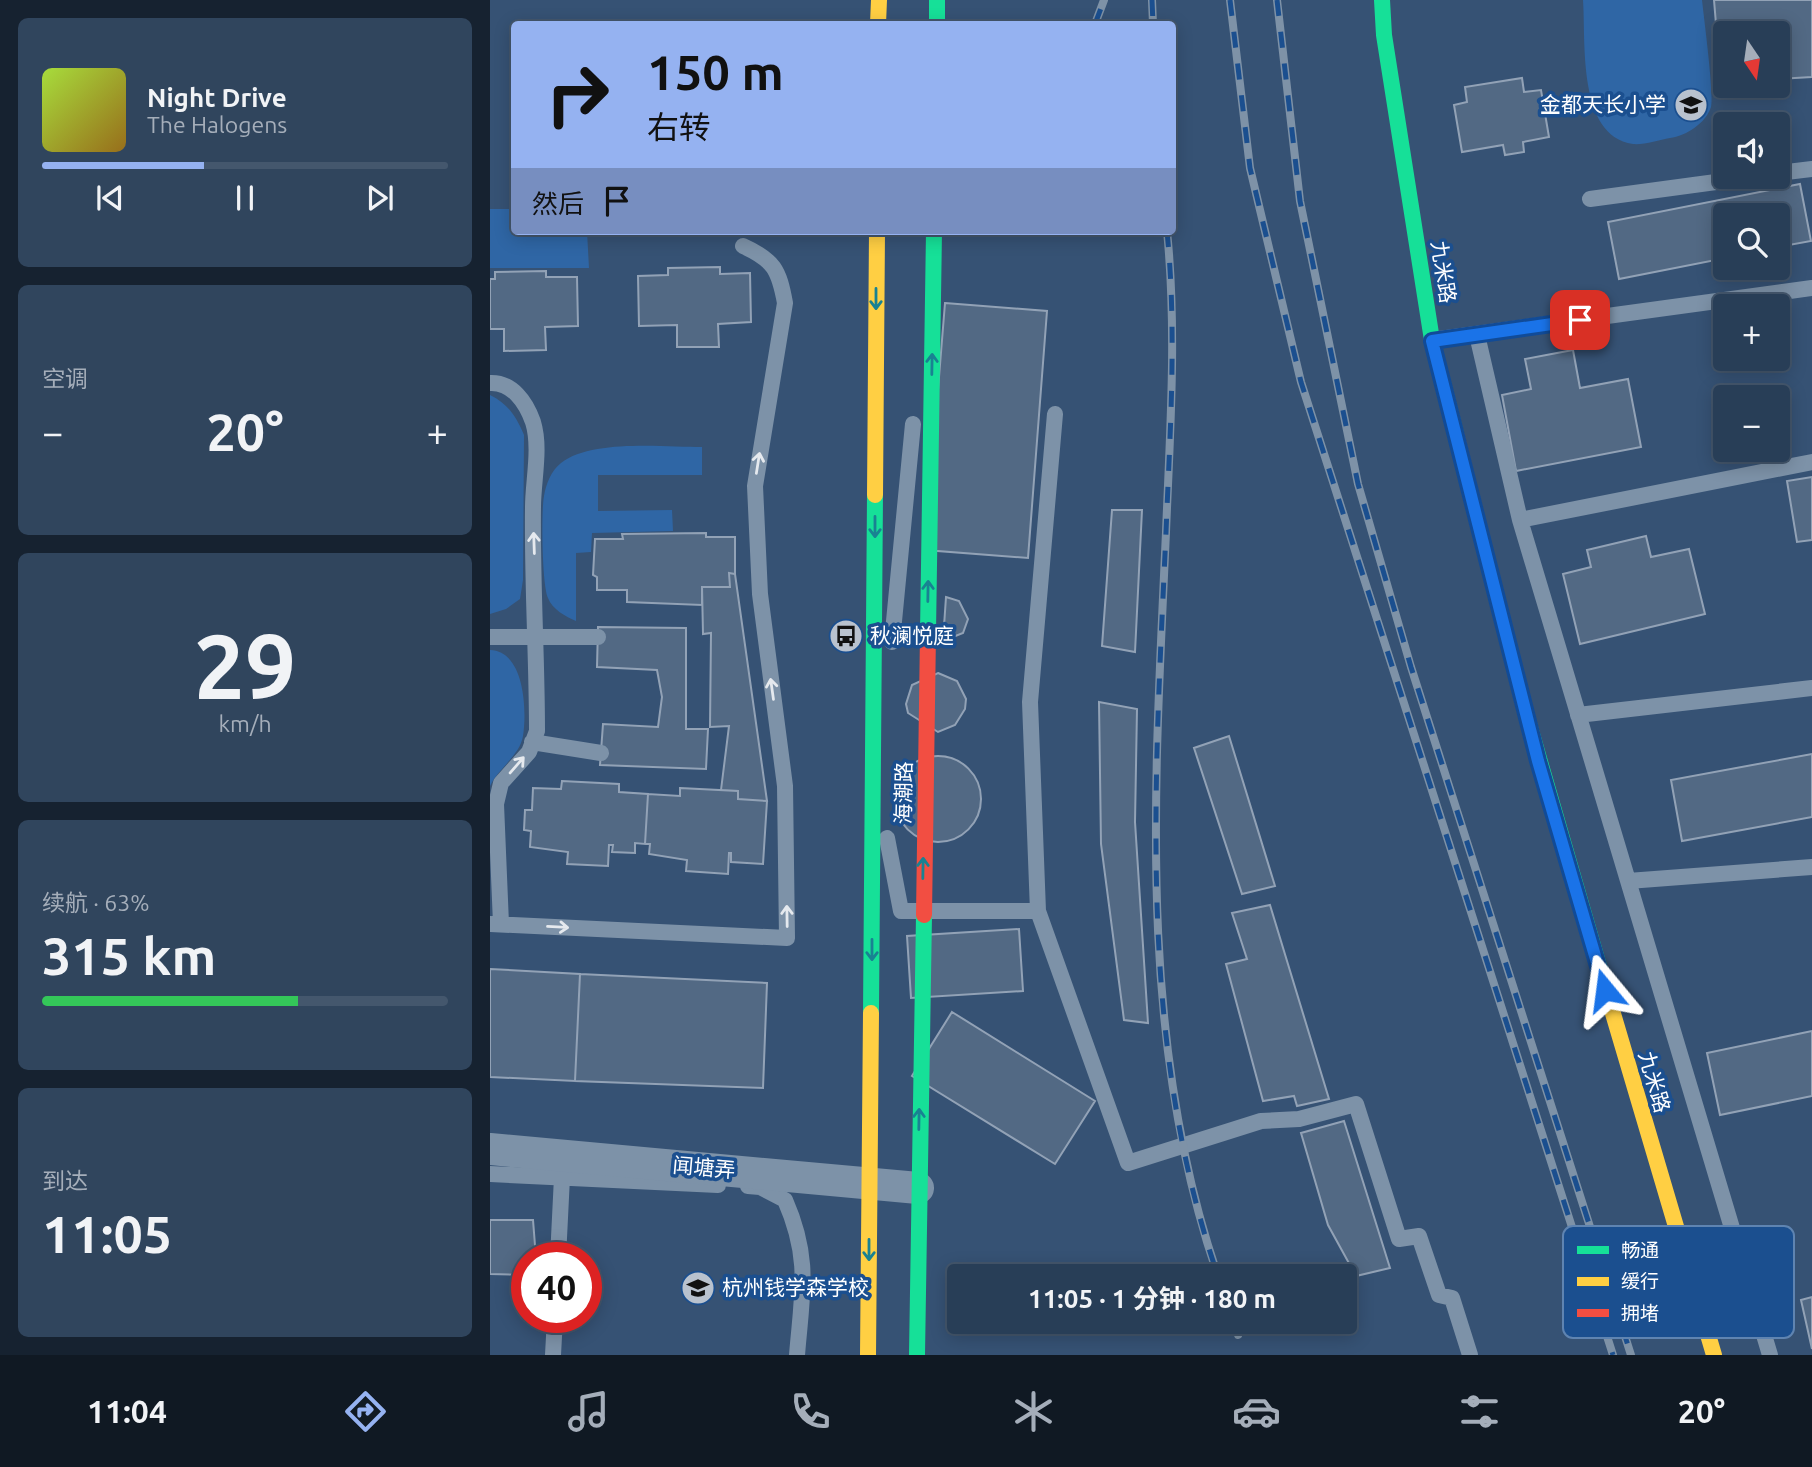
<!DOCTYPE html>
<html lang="zh">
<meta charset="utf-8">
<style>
:root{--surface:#283e57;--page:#30455d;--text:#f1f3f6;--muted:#a5aeba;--line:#44576d;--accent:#95b2f1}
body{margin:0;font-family:Ubuntu,"Noto Sans SC",sans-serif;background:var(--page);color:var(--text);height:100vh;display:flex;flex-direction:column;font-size:26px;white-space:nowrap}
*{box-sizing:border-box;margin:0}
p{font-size:23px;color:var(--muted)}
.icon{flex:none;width:38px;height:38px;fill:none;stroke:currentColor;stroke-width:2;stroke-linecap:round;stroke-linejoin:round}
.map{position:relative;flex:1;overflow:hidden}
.drawer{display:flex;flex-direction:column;gap:18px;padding:18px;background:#162230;width:490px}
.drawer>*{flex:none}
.banner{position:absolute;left:21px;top:21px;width:665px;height:214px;border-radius:7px;box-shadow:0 4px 18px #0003,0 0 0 2px var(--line);background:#95b2f1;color:#111;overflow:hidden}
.needle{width:46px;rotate:167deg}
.controls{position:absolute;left:1223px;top:21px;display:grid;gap:14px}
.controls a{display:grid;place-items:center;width:77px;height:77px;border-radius:7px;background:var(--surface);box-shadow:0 4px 18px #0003,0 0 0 2px var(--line);font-size:35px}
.speed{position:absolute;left:21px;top:1242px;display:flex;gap:14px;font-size:35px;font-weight:700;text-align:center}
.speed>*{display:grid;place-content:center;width:91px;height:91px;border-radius:50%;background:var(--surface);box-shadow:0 4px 18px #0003,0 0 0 2px var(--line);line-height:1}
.speed .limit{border:10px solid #d22;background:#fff;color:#111}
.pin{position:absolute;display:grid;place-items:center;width:60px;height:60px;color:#fff;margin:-30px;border-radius:14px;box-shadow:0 4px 10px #0006}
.me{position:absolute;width:77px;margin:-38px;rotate:344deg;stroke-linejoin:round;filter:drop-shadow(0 0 5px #0008)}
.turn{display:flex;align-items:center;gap:24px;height:147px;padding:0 21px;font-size:32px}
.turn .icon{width:91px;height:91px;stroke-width:2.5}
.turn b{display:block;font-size:49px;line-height:60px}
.then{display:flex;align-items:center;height:66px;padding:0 21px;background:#0003;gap:14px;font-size:26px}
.big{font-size:52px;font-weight:700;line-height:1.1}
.drawer .tile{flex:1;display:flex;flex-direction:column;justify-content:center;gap:10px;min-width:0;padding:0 24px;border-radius:10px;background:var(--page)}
.drawer .dial{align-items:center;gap:0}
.dial b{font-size:91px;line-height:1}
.song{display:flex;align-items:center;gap:21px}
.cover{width:84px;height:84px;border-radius:10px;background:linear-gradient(135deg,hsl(80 70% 55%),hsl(40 70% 35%))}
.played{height:7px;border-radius:4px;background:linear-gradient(90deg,var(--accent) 40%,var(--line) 40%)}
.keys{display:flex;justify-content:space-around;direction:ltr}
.heat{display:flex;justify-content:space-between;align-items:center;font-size:38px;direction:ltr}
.charge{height:10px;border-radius:5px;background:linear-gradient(90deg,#34c759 63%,var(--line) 0)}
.trip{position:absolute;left:457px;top:1264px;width:410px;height:70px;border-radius:7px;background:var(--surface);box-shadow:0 4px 18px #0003,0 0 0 2px var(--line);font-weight:700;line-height:70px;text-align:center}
.tabs{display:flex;height:112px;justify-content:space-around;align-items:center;background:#101923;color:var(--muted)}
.tabs .icon{width:49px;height:49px}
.tabs .on{color:var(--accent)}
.tabs b{font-size:32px;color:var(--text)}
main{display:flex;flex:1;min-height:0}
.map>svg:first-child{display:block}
</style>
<main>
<section class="drawer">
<div class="tile">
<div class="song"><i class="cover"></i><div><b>Night Drive</b><p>The Halogens</p></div></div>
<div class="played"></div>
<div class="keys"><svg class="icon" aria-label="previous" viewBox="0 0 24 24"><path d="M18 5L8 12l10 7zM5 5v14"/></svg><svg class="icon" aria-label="pause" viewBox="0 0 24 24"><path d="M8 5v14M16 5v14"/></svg><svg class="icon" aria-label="next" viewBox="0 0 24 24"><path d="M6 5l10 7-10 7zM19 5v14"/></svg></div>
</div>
<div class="tile"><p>空调</p>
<div class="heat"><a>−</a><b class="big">20°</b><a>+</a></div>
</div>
<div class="tile dial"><b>29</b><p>km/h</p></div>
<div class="tile"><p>续航 · 63%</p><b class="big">315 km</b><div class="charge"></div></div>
<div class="tile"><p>到达</p><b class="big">11:05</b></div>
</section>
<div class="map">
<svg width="1322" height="1355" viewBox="0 0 1322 1355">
<rect width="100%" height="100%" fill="#365274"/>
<!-- green -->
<path fill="#2f66a5" d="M1093 0H1212C1214 19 1224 93 1221 107 1216 123 1196 136 1180 138 1169 140 1154 145 1143 144 1087 136 1096 42 1093 0Z
M0 209H24V231H97L99 268H0Z
M0 395C18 404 26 416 34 435L33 580 30 599 16 609 0 614Z
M212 447V475H108V511L182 510 183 531 102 533 101 552 86 553V621C76 617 62 609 58 598 52 585 51 512 54 496 56 484 61 471 71 463 101 439 174 447 212 447Z
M0 650C35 651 37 711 33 736 30 755 8 769 0 786Z"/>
<!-- building -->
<path fill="#526984" stroke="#92a2b6" stroke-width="2" d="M1224 0H1322V77L1288 79V33H1236V84H1231Z
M1032 78 1034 92 1051 90 1059 137 1033 142 1034 152 1015 155 1013 145 972 152 964 105 977 102 975 87Z
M1310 184 1321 241 1288 247V215H1236V258L1129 279 1118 222Z
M230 267V274L260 273 261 322 228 324 229 347H187V325L149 326 148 276 178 275V268Z
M56 271V277H87L88 326 55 327 56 350 14 351V329H0V279H5V272Z
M455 303 557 311 538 558 435 550Z
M1083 350 1090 388 1138 379 1151 447 1026 471 1012 395 1041 389 1035 359Z
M1322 477V540L1307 542 1297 481Z
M622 510H652L645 652 612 646Z
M216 533V537H245V574L239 573 240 587H212V605L137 602V590H107V577L103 575 105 539H133L132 534Z
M1156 536 1161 557 1199 549 1215 614 1090 644 1073 574 1101 567 1097 550Z
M239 573 245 574 277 801 248 799V791L231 790 239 726 220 727 221 633 213 634 212 587H240Z
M456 597 469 601 478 619 473 633 453 641Z
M108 627 196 628V729H218L216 769 110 765 113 724 168 727 172 697 167 670 107 667Z
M448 673 467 681 476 699 475 709 465 725 448 732 418 713 416 704 422 685Z
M609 702 647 709 645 822 658 1023 634 1020 611 844Z
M739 736 785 886 752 894 704 748Z
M1322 754V817L1192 841 1181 780Z
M405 799a43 43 0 1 1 86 0a43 43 0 1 1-86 0Z
M72 781 129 784V792L158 794 155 844 145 843V853L122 852 123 845H119L118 866 77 864 78 852 40 847 41 831 34 830 35 810H42L43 788 71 789Z
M190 788 248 791V799L277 801 273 864 241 862V853H239L238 874 196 871 197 860 159 854 160 844H155L158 794 190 796Z
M780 905 839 1099 807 1106 804 1096 773 1101 736 964 757 959 742 913Z
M529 929 533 991 421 998 417 936Z
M0 969 90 974 85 1081 0 1077Z
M90 974 277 983 273 1088 85 1081Z
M462 1012 605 1101 565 1164 422 1076Z
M1322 1031V1096L1230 1115 1217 1053Z
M854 1121 900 1268 866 1276 838 1225 811 1133Z
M0 1220H43L46 1258H37V1275L0 1274Z
M1322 1297V1349L1311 1300Z"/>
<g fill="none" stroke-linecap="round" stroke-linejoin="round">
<!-- lane -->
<path stroke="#7d92a8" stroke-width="16" d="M1288 173 1322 169
M1100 199 1263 177
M987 335 1030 520 1280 1355
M942 340 1322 288
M0 383C22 382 36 402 43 422 51 448 43 481 43 507 42 582 47 657 47 731L39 752 11 783 6 804 11 924
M565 414 540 702 548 911 638 1163 771 1121 809 1119 866 1104 909 1239 929 1236 949 1295 962 1298 980 1355
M1030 520 1322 462
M0 637H108
M402 642 423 424
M1088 715 1322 688
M42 742 111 753
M397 838 411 911H548
M1138 881 1322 867
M0 924 297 938 295 786 270 594 265 486 295 303C289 270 284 260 253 246
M0 1174 228 1185
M258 1186 270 1187 295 1200C321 1259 312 1293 307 1355
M68 1258 72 1177
M63 1355 65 1318"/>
<!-- street -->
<path stroke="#7d92a8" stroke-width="32" d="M0 1149 428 1188"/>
<!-- fast -->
<path stroke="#16e098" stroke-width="16" d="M447 0V24
M892 0 894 35 942 340 966 434
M438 633 444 231
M1033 703 1111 973
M381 1013 385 495
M427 1355 434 915"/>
<!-- slow -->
<path stroke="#ffcf43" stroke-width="16" d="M388 24 389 0
M385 495 387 231
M1111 973 1224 1355
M378 1355 381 1013"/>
<!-- jam -->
<path stroke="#f24e42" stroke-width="16" d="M966 434 1033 703
M434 915 438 633"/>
<defs>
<path id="rail" d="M662 0 663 24
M740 0 760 168 811 382 1123 1355
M787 0 810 201 868 484 921 667 1141 1355
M605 24 614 0
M677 231C687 331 680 432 676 532 665 779 646 1038 728 1276
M744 1321 748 1335"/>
</defs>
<!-- rail casing -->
<use href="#rail" stroke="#7e92a7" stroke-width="8"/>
<!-- rail -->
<use href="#rail" stroke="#1b4f8f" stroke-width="5" stroke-dasharray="16" stroke-linecap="butt"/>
</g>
<!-- one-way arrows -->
<defs><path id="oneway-shaft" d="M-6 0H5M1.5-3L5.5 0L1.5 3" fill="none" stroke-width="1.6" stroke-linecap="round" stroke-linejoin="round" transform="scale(1.75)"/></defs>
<g stroke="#198292">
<use href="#oneway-shaft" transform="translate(386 299) rotate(90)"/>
<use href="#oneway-shaft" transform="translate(442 364) rotate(-89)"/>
<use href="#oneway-shaft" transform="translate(385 527) rotate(90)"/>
<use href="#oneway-shaft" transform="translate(438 591) rotate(-89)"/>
<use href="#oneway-shaft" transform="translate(433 868) rotate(-89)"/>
<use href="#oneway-shaft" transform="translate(382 950) rotate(90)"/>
<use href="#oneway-shaft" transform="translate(429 1119) rotate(-89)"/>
<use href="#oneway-shaft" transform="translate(379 1250) rotate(90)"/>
</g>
<g stroke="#e5e9ee">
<use href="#oneway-shaft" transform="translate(268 463) rotate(-81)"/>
<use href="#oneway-shaft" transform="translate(44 543) rotate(-92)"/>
<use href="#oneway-shaft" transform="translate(282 689) rotate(-98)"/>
<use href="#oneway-shaft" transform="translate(27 765) rotate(-49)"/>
<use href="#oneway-shaft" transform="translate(297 916) rotate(-91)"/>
<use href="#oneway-shaft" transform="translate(68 927) rotate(3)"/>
</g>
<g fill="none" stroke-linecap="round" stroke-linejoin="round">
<defs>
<path id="route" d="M1090 320 942 341 1048 761 1115 990"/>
</defs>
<!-- route casing -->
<use href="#route" stroke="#114b97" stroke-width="18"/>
<!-- route -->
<use href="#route" stroke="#1a73e8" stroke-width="12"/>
</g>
<!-- icons -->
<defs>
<symbol id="school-disc" viewBox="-11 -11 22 22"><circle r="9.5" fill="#b9c2ce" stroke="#1b4f8f"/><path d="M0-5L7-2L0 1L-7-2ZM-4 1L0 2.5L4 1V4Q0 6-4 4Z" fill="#111"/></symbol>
<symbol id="bus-disc" viewBox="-11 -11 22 22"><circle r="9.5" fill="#b9c2ce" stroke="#1b4f8f"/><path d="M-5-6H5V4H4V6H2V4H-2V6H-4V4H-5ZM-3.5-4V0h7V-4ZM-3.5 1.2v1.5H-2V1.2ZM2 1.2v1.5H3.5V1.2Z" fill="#111"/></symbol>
</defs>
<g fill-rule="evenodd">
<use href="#school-disc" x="1182" y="86" width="38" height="38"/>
<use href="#bus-disc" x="337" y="617" width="38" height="38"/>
<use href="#school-disc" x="189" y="1269" width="38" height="38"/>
</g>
<g text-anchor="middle" stroke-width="7" stroke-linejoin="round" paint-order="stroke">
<!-- poi labels -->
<g font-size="21" fill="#fff" stroke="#1b4f8f" text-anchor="start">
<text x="1176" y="112" text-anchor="end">金都天长小学</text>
<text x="380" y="643">秋澜悦庭</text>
<text x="232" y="1295">杭州钱学森学校</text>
</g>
<!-- street labels -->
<g font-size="21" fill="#fff" stroke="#1b4f8f">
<text transform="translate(953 272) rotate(81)" y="7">九米路</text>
<text transform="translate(414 793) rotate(-89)" y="7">海潮路</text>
<text transform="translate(1164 1082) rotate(74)" y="7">九米路</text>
<text transform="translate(214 1168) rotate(5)" y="7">闻塘弄</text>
</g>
</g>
<!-- legend -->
<rect x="1073" y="1226" width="231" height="112" rx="10" fill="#1b4f8f" stroke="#5f84b1" stroke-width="2"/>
<rect x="1087" y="1246" width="32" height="8" fill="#16e098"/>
<rect x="1087" y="1277" width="32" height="9" fill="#ffcf43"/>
<rect x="1087" y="1309" width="32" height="8" fill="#f24e42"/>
<g font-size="19" fill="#fff">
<text x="1131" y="1257">畅通</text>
<text x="1131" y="1288">缓行</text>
<text x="1131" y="1320">拥堵</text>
</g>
</svg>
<div class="controls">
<a><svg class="needle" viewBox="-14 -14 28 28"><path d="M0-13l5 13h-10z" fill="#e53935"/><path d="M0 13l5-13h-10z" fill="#a5aeba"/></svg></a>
<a><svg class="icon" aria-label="sound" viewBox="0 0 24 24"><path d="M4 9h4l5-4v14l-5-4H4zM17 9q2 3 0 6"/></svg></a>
<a><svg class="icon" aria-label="search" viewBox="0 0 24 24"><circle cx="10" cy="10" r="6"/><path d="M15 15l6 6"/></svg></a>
<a>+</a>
<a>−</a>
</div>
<div class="speed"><div class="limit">40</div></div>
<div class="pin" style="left:1090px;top:320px;background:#d93025"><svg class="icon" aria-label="arrive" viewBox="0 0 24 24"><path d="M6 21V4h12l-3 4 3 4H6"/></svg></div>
<svg class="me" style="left:1115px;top:990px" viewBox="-20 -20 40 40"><path d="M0-17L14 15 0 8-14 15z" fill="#1a73e8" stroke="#fff" stroke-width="4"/></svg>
<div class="trip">11:05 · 1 分钟 · 180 m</div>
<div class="banner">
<div class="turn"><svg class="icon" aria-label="right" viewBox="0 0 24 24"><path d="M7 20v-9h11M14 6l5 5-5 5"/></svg><div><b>150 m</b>右转</div></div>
<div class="then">然后<svg class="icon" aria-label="arrive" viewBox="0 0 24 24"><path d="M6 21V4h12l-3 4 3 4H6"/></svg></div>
</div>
</div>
</main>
<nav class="tabs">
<b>11:04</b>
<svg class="icon on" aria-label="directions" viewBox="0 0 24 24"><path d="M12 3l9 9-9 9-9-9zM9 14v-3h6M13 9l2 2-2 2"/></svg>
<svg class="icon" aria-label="music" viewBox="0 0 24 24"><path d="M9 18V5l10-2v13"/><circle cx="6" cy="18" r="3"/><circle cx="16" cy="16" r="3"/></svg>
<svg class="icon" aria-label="phone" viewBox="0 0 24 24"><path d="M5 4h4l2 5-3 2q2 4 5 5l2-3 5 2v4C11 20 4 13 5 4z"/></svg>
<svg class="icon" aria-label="climate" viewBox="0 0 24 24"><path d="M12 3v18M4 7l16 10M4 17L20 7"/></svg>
<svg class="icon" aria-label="car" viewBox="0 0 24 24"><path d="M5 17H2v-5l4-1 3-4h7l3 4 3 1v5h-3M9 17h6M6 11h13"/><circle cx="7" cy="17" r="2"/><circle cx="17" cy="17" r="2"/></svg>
<svg class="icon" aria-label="filters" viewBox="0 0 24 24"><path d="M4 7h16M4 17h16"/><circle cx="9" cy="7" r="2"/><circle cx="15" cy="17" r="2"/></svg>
<b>20°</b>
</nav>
